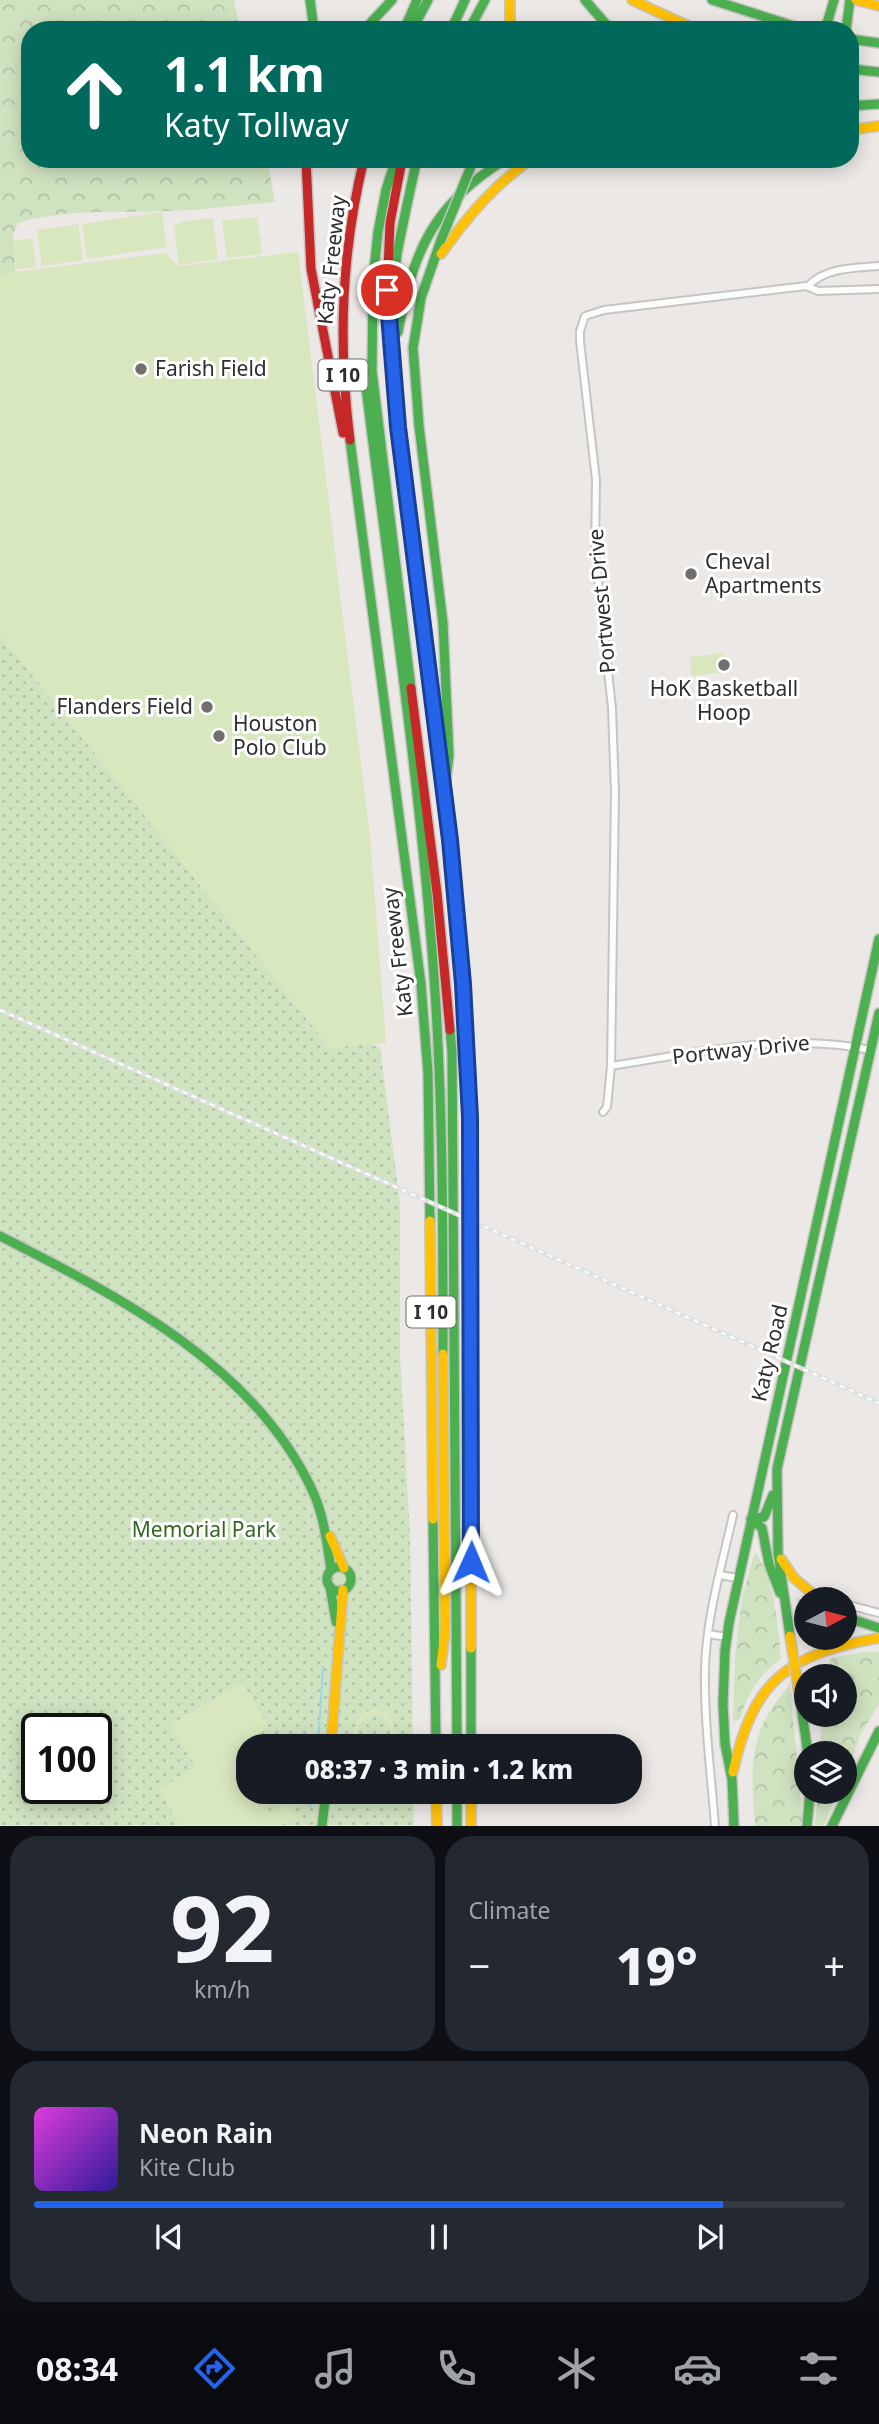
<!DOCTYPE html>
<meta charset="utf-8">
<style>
:root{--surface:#171b24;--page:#242831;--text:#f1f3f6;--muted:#9ea1a6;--line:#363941;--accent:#2563eb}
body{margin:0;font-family:"Noto Sans",sans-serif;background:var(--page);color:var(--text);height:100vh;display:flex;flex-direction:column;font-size:26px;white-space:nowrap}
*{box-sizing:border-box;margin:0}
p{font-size:23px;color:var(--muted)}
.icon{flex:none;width:38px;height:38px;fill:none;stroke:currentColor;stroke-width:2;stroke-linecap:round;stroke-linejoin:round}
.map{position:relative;height:1826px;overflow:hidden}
.details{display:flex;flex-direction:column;gap:10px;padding:10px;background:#0d0f14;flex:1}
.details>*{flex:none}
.hud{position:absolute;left:21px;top:21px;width:838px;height:147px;border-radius:28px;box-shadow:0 4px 18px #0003;background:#00695c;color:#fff;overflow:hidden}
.needle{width:46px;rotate:83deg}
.buttons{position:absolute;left:794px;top:1587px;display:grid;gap:14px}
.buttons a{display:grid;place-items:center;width:63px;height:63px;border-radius:50%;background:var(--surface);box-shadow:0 4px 18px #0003;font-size:35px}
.speed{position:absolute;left:21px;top:1713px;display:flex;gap:14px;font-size:35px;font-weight:700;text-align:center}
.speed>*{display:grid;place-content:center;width:91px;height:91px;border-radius:50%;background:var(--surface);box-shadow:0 4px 18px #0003;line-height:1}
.speed .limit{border:4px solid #111;border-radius:10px;background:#fff;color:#111}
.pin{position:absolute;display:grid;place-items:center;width:60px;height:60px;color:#fff;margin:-30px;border:4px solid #fff;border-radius:50%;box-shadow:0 2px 7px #0007}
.me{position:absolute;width:77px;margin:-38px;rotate:1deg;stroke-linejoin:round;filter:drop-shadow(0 0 5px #0008)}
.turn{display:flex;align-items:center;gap:24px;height:147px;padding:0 28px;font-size:32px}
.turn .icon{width:91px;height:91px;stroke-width:2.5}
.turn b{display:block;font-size:49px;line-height:60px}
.big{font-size:52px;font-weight:800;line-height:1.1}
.details .widget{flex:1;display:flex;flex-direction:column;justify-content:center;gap:10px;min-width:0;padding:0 24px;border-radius:28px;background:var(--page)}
.details .dial{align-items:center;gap:0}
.dial b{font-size:91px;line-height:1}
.song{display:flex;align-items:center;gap:21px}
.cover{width:84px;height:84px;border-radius:10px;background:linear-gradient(135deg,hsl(300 70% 55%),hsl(250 70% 35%))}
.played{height:7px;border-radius:4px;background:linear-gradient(90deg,var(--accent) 85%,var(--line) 85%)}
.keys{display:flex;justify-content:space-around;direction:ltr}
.heat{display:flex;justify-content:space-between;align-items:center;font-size:38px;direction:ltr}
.details .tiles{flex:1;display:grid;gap:10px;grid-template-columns:1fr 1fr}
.widget:last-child{grid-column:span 2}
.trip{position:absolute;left:236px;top:1734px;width:406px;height:70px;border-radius:28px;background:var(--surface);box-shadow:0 4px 18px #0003;font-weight:800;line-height:70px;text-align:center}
.menu{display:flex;height:112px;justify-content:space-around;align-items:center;background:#090b0e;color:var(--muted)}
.menu .icon{width:49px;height:49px}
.menu .selected{color:var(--accent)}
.menu b{font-size:32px;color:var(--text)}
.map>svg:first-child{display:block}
</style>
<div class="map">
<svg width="879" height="1826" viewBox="0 0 879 1826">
<defs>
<pattern id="forest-crowns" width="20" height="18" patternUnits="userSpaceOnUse" patternTransform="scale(1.75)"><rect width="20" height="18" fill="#d0e3c1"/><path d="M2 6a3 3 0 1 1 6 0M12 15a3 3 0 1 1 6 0" fill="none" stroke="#b3c3a6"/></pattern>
<pattern id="park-dots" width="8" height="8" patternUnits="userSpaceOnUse" patternTransform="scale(1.75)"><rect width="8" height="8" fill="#d0e3c1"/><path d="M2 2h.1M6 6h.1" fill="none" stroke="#b3c3a6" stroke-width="1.8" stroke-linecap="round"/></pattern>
</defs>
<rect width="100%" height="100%" fill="#ebe8e5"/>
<!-- forest -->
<path fill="url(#forest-crowns)" d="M0 0H234L240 30H30V159H267L275 202C240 205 204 210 168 211 114 214 71 207 18 223L13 235 17 293 0 302Z
M755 1552C775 1580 778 1626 781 1659 759 1675 747 1693 740 1720L733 1721 735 1656 742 1597Z
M796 1597 807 1603V1632L803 1630Z
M865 1652H879V1704L861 1734 845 1774V1754L821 1753V1715H845V1676H819L832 1658Z
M790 1685 803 1825 755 1826C751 1765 747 1733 790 1685Z
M818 1792H838L824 1825H815Z"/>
<!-- park -->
<path fill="url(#park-dots)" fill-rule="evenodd" d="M0 573 332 1028 380 1048 400 1204V1356L410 1536 413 1746H248V1792H414V1825H0ZM37 1729H96V1788H37Z"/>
<!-- pitch -->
<path fill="#d9e7bf" d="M162 212 167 247 87 259 82 224Z
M257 217 262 254 227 258 222 221Z
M213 218 218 259 179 265 174 226 181 222Z
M78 224 83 260 42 266 37 230Z
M32 238 36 267 17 269 13 241Z
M298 252 370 836 386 1043 330 1048 0 635V274L166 253 178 266Z
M724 653 726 672 692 676 690 657Z
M242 1682 269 1728 235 1748 248 1773V1792H259L271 1814 289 1803 298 1817 282 1825H180L159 1789 196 1767 170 1725Z
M377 1709C395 1713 395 1730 395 1746H391C391 1733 392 1718 377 1714L363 1718 359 1726 356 1746H352C354 1728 355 1711 377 1709Z"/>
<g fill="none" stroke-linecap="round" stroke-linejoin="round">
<!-- stream -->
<path stroke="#9fd6e6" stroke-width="2" d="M318 1746 323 1667
M310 1807 312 1792"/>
<defs>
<path id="street" d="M809 285C827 267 855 268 879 266
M611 1066C695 1053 786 1032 870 1050
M603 1112 607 1107 611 1066 615 792 612 708 595 552 596 480 580 341V331L585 316 604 310 806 286 818 291 879 289
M720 1575 737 1578
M816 1595 831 1600
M845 1604 879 1613
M708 1634 727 1637
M715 1826C711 1774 704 1721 705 1669 706 1618 722 1565 733 1515"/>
<path id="fast" d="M310 0 314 30
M585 0 611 30
M712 0 806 30
M364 30 392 0
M404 30 417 0
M412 30 428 0
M451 30 465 0
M469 30 485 0
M825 30 834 0
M846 30 850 0
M850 39 879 43
M850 69 879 72
M850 106 879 104
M396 159 386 190 378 232 373 280 372 371 411 688
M417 159C410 191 403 222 397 254 388 311 394 370 398 427L455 903
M441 240 421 298 413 348 419 426 443 623 449 756 446 779
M398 332C413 251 434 203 506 159
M366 387C390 583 420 780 434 977 443 1103 443 1228 443 1354
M350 440 421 984 428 1073 430 1221
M450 1030 452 1052 457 1746
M0 1236C118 1296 255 1365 313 1492 324 1516 327 1544 331 1570
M433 1519 436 1746
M751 1519 762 1528 769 1564 780 1593
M751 1519 764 1517 773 1495
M327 1579a12 12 0 1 1 24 0a12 12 0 1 1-24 0Z
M330 1587 336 1622
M845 1617 879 1628
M790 1636 778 1553 777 1469 879 1013
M471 1648V1746
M799 1692 808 1754
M457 1792V1826
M322 1826 326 1792
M734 1826 732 1779 725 1744 723 1704 725 1651 729 1623 879 939
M807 1826 810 1792
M832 1826 879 1731"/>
<path id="slow" d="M510 0V30
M632 0 697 30
M856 0 879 6
M850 130 879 126
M441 254C467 217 494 185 531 159
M430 1221 433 1519
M471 1260V1648
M330 1536 344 1568
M781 1559 794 1578 820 1600
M441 1665 445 1632 443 1354
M331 1746 343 1590
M733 1772C753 1680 788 1654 879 1638
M436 1792 437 1826
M471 1792V1826"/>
<path id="jam" d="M306 159 311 269 343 433
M387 293 390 223 402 160
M350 440C338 344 341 254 364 159
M411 688 437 893 450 1030
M455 903C467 1022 471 1140 471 1260"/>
</defs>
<!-- street casing -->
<use href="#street" stroke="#c6c5c4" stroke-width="10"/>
<!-- fast casing -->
<use href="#fast" stroke="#c6c5c4" stroke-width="12"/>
<!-- slow casing -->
<use href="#slow" stroke="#c6c5c4" stroke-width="12"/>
<!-- jam casing -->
<use href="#jam" stroke="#c6c5c4" stroke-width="12"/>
<!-- street -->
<use href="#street" stroke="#fcfcfb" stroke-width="6"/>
<!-- fast -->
<use href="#fast" stroke="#4caf50" stroke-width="9"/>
<!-- slow -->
<use href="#slow" stroke="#ffc107" stroke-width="9"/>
<!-- jam -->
<use href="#jam" stroke="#c62828" stroke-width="9"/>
<defs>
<path id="rail" d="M0 1010 879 1403"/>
</defs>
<!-- rail casing -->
<use href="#rail" stroke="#dfe0e1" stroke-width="4.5"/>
<!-- rail -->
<use href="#rail" stroke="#fff" stroke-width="2" stroke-dasharray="5" stroke-linecap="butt"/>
<defs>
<path id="fast-bridge" d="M441 240 474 159"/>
<path id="slow-bridge" d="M790 1636 799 1692"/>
</defs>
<!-- fast-bridge casing -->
<use href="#fast-bridge" stroke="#c6c5c4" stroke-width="12" stroke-linecap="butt"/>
<!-- slow-bridge casing -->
<use href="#slow-bridge" stroke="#c6c5c4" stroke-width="12" stroke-linecap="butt"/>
<!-- fast-bridge -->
<use href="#fast-bridge" stroke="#4caf50" stroke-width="9"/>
<!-- slow-bridge -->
<use href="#slow-bridge" stroke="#ffc107" stroke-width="9"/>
</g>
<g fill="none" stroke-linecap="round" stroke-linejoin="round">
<defs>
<path id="route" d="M387 290 398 427 450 840 463 984 470 1117 471 1562"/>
</defs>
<!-- route casing -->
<use href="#route" stroke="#184099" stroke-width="18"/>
<!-- route -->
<use href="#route" stroke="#2563eb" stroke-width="12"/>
</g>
<!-- markers -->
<g fill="#706f6e" stroke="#fff" stroke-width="2.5">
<circle cx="141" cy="369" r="7"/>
<circle cx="691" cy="574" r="7"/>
<circle cx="724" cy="665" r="7"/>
<circle cx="207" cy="707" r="7"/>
<circle cx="219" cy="736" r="7"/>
</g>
<g text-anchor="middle" stroke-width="6" stroke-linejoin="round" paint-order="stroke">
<!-- shield labels -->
<g fill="#fff" stroke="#6d6d6d" stroke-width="2">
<rect x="318.5" y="359.5" width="49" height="31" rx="5"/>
<rect x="406.5" y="1296.5" width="49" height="31" rx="5"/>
</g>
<g font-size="19" font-weight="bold" fill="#2e2e2e">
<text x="343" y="382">I 10</text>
<text x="431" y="1319">I 10</text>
</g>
<!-- street labels -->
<g font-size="21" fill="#2e2e2e" stroke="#fff">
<text transform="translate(332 260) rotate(-84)" y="7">Katy Freeway</text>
<text transform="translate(602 601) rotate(-95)" y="7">Portwest Drive</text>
<text transform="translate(398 952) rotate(-97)" y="7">Katy Freeway</text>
<text transform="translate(741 1050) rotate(-6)" y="7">Portway Drive</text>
<text transform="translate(770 1353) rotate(-77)" y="7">Katy Road</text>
</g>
<!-- poi labels -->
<g font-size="21" fill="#2e2e2e" stroke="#fff" text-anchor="start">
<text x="155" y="376">Farish Field</text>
<text x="705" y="569">Cheval<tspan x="705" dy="24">Apartments</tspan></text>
<text x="724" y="696" text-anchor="middle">HoK Basketball<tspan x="724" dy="24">Hoop</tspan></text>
<text x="193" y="714" text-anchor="end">Flanders Field</text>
<text x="233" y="731">Houston<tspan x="233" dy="24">Polo Club</tspan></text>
</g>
<!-- park labels -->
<g font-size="21" fill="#326721" stroke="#fff">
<text x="204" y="1537">Memorial Park</text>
</g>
</g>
</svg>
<div class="buttons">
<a><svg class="needle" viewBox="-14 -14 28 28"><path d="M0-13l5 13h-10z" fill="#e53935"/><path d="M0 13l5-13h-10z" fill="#9ea1a6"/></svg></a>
<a><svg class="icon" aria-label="sound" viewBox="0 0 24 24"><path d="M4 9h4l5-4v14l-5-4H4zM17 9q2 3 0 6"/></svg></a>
<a><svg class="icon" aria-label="layers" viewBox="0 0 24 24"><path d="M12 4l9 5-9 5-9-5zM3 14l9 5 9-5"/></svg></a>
</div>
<div class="speed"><div class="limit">100</div></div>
<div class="pin" style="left:387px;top:290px;background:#d93025"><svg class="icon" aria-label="arrive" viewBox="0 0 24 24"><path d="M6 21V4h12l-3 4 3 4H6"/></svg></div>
<svg class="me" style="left:471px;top:1562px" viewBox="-20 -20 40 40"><path d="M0-17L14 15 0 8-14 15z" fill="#2563eb" stroke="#fff" stroke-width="4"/></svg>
<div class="trip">08:37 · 3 min · 1.2 km</div>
<div class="hud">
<div class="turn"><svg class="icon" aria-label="ahead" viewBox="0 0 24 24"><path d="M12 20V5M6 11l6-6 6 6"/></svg><div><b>1.1 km</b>Katy Tollway</div></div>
</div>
</div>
<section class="details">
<div class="tiles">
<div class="widget dial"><b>92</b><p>km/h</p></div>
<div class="widget"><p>Climate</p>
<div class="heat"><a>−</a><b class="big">19°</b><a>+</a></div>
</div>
<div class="widget">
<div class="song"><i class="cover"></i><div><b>Neon Rain</b><p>Kite Club</p></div></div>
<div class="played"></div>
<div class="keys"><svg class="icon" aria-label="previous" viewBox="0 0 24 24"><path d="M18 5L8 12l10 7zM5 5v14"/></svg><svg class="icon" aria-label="pause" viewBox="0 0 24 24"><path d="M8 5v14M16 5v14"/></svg><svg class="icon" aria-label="next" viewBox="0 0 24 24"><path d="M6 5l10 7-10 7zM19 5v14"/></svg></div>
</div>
</div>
</section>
<nav class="menu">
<b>08:34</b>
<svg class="icon selected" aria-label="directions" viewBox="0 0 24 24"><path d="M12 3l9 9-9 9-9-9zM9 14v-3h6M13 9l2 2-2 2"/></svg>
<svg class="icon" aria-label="music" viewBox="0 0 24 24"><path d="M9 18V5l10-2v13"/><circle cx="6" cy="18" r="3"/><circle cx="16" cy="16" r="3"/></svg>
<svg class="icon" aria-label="phone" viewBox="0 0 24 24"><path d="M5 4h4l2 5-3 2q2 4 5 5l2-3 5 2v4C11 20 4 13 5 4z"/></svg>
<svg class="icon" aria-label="climate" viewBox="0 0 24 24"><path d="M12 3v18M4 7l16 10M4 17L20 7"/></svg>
<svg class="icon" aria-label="car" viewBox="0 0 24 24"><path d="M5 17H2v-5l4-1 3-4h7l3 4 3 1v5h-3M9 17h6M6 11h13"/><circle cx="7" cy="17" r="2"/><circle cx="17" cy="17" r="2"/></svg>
<svg class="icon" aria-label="filters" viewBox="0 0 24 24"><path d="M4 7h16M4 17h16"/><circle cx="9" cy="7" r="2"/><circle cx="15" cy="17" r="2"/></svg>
</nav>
